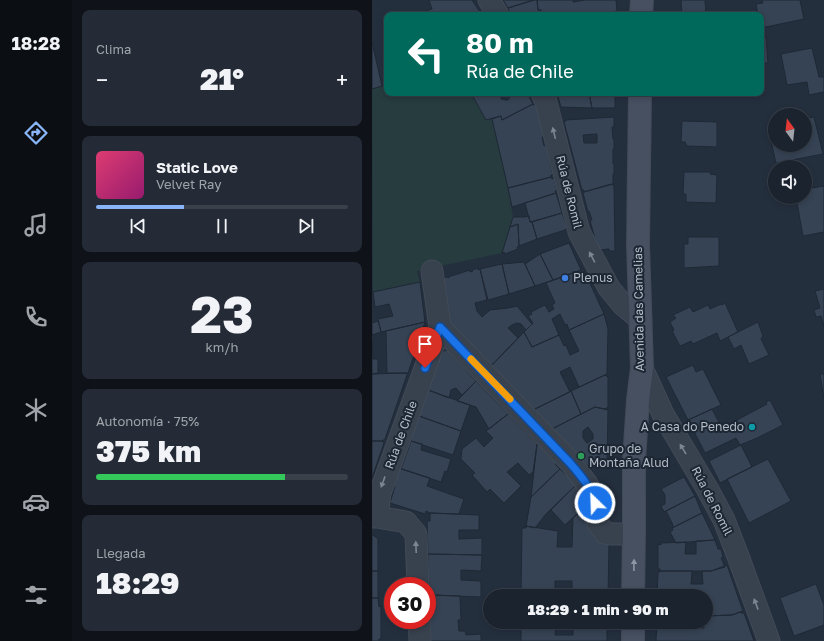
<!DOCTYPE html>
<html lang="es">
<meta charset="utf-8">
<style>
:root{--surface:#1b232e;--page:#242b36;--text:#f1f3f6;--muted:#a0a4aa;--line:#39404a;--accent:#8ab4f8}
body{margin:0;font-family:"Golos Text",sans-serif;background:var(--page);color:var(--text);height:100vh;display:flex;flex-direction:column;font-size:15px;white-space:nowrap}
*{box-sizing:border-box;margin:0}
p{font-size:13px;color:var(--muted)}
.icon{flex:none;width:22px;height:22px;fill:none;stroke:currentColor;stroke-width:2;stroke-linecap:round;stroke-linejoin:round}
.map{position:relative;flex:1;overflow:hidden}
.side{display:flex;flex-direction:column;gap:10px;padding:10px;background:#0f1319;width:300px}
.side>*{flex:none}
.hud{position:absolute;left:12px;top:12px;width:380px;height:84px;border-radius:8px;box-shadow:0 2px 6px #0003,0 0 0 1px var(--line);background:#00695c;color:#fff;overflow:hidden}
.needle{width:26px;rotate:345deg}
.buttons{position:absolute;left:396px;top:108px;display:grid;gap:8px}
.buttons a{display:grid;place-items:center;width:44px;height:44px;border-radius:50%;background:var(--surface);box-shadow:0 2px 6px #0003,0 0 0 1px var(--line);font-size:20px}
.speed{position:absolute;left:12px;top:577px;display:flex;gap:8px;font-size:20px;font-weight:700;text-align:center}
.speed>*{display:grid;place-content:center;width:52px;height:52px;border-radius:50%;background:var(--surface);box-shadow:0 2px 6px #0003,0 0 0 1px var(--line);line-height:1}
.speed .limit{border:6px solid #d22;background:#fff;color:#111}
.pin{position:absolute;display:grid;place-items:center;width:34px;height:34px;color:#fff;margin:-41px -17px;border-radius:50% 50% 50% 0;rotate:-45deg;box-shadow:0 0 4px #0007}
.pin .icon{rotate:45deg}
.me{position:absolute;width:44px;margin:-22px;rotate:336deg;stroke-linejoin:round;filter:drop-shadow(0 0 3px #0008)}
.turn{display:flex;align-items:center;gap:14px;height:84px;padding:0 16px;font-size:18px}
.turn .icon{width:52px;height:52px;stroke-width:2.5}
.turn b{display:block;font-size:28px;line-height:34px}
.big{font-size:30px;font-weight:800;line-height:1.1}
.side .widget{flex:1;display:flex;flex-direction:column;justify-content:center;gap:6px;min-width:0;padding:0 14px;border-radius:8px;background:var(--page)}
.side .dial{align-items:center;gap:0}
.dial b{font-size:52px;line-height:1}
.song{display:flex;align-items:center;gap:12px}
.cover{width:48px;height:48px;border-radius:6px;background:linear-gradient(135deg,hsl(340 70% 55%),hsl(320 70% 35%))}
.played{height:4px;border-radius:2px;background:linear-gradient(90deg,var(--accent) 35%,var(--line) 35%)}
.keys{display:flex;justify-content:space-around;direction:ltr}
.heat{display:flex;justify-content:space-between;align-items:center;font-size:22px;direction:ltr}
.charge{height:6px;border-radius:3px;background:linear-gradient(90deg,#34c759 75%,var(--line) 0)}
.trip{position:absolute;left:111px;top:589px;width:230px;height:40px;border-radius:20px;background:var(--surface);box-shadow:0 2px 6px #0003,0 0 0 1px var(--line);font-weight:800;line-height:40px;text-align:center}
main{display:flex;flex:1;min-height:0}
.menu{display:flex;flex-direction:column;width:72px;justify-content:space-around;align-items:center;background:#0b0e12;color:var(--muted)}
.menu .icon{width:28px;height:28px}
.menu .current{color:var(--accent)}
.menu b{font-size:18px;color:var(--text)}
.map>svg:first-child{display:block}
</style>
<main>
<nav class="menu">
<b>18:28</b>
<svg class="icon current" aria-label="directions" viewBox="0 0 24 24"><path d="M12 3l9 9-9 9-9-9zM9 14v-3h6M13 9l2 2-2 2"/></svg>
<svg class="icon" aria-label="music" viewBox="0 0 24 24"><path d="M9 18V5l10-2v13"/><circle cx="6" cy="18" r="3"/><circle cx="16" cy="16" r="3"/></svg>
<svg class="icon" aria-label="phone" viewBox="0 0 24 24"><path d="M5 4h4l2 5-3 2q2 4 5 5l2-3 5 2v4C11 20 4 13 5 4z"/></svg>
<svg class="icon" aria-label="climate" viewBox="0 0 24 24"><path d="M12 3v18M4 7l16 10M4 17L20 7"/></svg>
<svg class="icon" aria-label="car" viewBox="0 0 24 24"><path d="M5 17H2v-5l4-1 3-4h7l3 4 3 1v5h-3M9 17h6M6 11h13"/><circle cx="7" cy="17" r="2"/><circle cx="17" cy="17" r="2"/></svg>
<svg class="icon" aria-label="filters" viewBox="0 0 24 24"><path d="M4 7h16M4 17h16"/><circle cx="9" cy="7" r="2"/><circle cx="15" cy="17" r="2"/></svg>
</nav>
<section class="side">
<div class="widget"><p>Clima</p>
<div class="heat"><a>−</a><b class="big">21°</b><a>+</a></div>
</div>
<div class="widget">
<div class="song"><i class="cover"></i><div><b>Static Love</b><p>Velvet Ray</p></div></div>
<div class="played"></div>
<div class="keys"><svg class="icon" aria-label="previous" viewBox="0 0 24 24"><path d="M18 5L8 12l10 7zM5 5v14"/></svg><svg class="icon" aria-label="pause" viewBox="0 0 24 24"><path d="M8 5v14M16 5v14"/></svg><svg class="icon" aria-label="next" viewBox="0 0 24 24"><path d="M6 5l10 7-10 7zM19 5v14"/></svg></div>
</div>
<div class="widget dial"><b>23</b><p>km/h</p></div>
<div class="widget"><p>Autonomía · 75%</p><b class="big">375 km</b><div class="charge"></div></div>
<div class="widget"><p>Llegada</p><b class="big">18:29</b></div>
</section>
<div class="map">
<svg width="452" height="641" viewBox="0 0 452 641">
<rect width="100%" height="100%" fill="#242f3e"/>
<!-- green -->
<path fill="#263c3f" d="M15 85V93H99L114 120 120 119 136 188 141 217 130 253 45 271 48 282 1 292 0 89Z"/>
<!-- building -->
<path fill="#364354" stroke="#1f2835" fill-rule="evenodd" d="M57 0H100L108 12 101 15H54L53 11 60 9Z
M131 0H162L136 8Z
M162 0H165L166 10H169L170 15H139L136 8Z
M165 0H201V2L213 0H246H244L245 10H244L245 15H170L169 10H166Z
M309 0H333L334 15H310Z
M390 0H428L432 19 389 28V15H386L384 4 391 3Z
M394 37 396 63H390L391 80H389V38Z
M0 42 10 86 0 89Z
M440 48 447 77H452V92L437 95 435 82 415 85 409 54Z
M99 93H130L129 95V99L134 100H136L138 97 137 93H155L161 104 130 120 129 116 114 120Z
M185 93H217L220 108 189 107Z
M217 93H243V108H220Z
M161 104 162 105H164L172 137H170L172 146 174 145 181 175H179V177L136 188 120 119 129 116 130 120Z
M242 117V127H240L241 139H242V149H241V164L242 163V174H241V184L212 192V190H210L192 122 194 121V120ZM225 134V143H212L211 135Z
M442 117 451 154 404 163 396 128 403 126V145H433V119Z
M310 121 345 122V147L315 146 313 142H309Z
M312 172H339L338 174 345 175 344 203 314 202V194H311Z
M179 177 180 179 182 178 185 191H183L184 193 140 207 136 188Z
M239 184 242 186 243 251H237V249L226 250 218 220H220L217 211 216 212 211 193 212 192Z
M452 186V232L431 236 425 203H427L426 197H433V194H435L434 189Z
M184 193 190 213 158 222 153 203Z
M190 213 195 228 193 230 165 239 160 222Z
M157 216 158 222H160L165 239 147 246 146 224 138 227 141 217H153Z
M146 224 147 246 145 247 146 249 133 254 132 252 130 253 138 227Z
M316 237H347V266L312 268V244H316Z
M197 243 209 270 181 280 168 254Z
M168 254 181 280 163 286 153 264Z
M152 262 163 286 137 294 130 264Z
M130 264 137 294 116 300 108 269Z
M106 268V270L108 269 115 300 103 303 105 311 110 317 118 310 136 308 145 306 160 324 154 330 149 324 145 323 140 325 136 328 146 338 121 364H118L72 316 70 278 75 277 77 278 76 277 98 270V272L101 271 100 270Z
M209 270H212L232 314 197 330 195 324 193 325 188 314 180 319 187 335 160 347 152 332 161 323 156 316 160 314 159 312 173 305 177 312 182 309 180 305 183 303 174 283Z
M48 282 53 322 9 332 6 319 21 316 17 304 3 307 1 292Z
M452 289V327L449 316 444 317 442 310 448 308 443 291Z
M353 303 366 332 348 341 345 333 321 344 319 341 308 346 300 331 302 330 298 322 304 318 301 315 318 307 321 312 336 305 338 309 349 304 350 305Z
M232 314 236 329 235 374 207 387 198 367 188 372 198 392 163 409H161L120 366 121 364 152 332 160 347 187 335 192 346 194 345 198 355 207 351 197 330Z
M6 321 9 332 0 335V323Z
M53 322 36 373H15L14 331Z
M386 322 391 336 389 339 397 355 377 364 369 345 362 349 356 337Z
M0 340 1 359H6V373L0 374Z
M76 350V351L104 381 90 395 84 388 79 390 77 398 56 390 68 352Z
M321 365 324 372 331 369 349 405 316 420 294 377Z
M34 373 35 375 13 439 10 441H0V374Z
M448 374H452V399Z
M233 375 236 377V407L233 409 223 407 209 414 199 391Z
M104 381 136 414 117 429 104 407 85 401Z
M56 390 98 405 89 431 47 416Z
M199 391 209 414 180 429 163 410V409Z
M398 400 411 425 385 438 368 445 364 438 333 453 316 420 340 409 350 428 395 404 394 402Z
M223 407 236 410 235 464 217 467 181 430 182 428ZM216 427 221 434V439L215 443 211 438V431Z
M136 414 165 444 161 472 157 475 146 463 135 472 149 486 132 503 118 489 115 492 100 475 103 473 89 459 90 449 104 438 112 447 121 438 114 431Z
M47 416 89 431 81 455 39 441V439H38L45 417H47Z
M0 441H10L12 443 0 478Z
M39 441 50 444 49 450 79 459 75 472 73 471 69 482 29 469Z
M165 444 166 446 168 444 185 462 183 464 188 469 159 497Z
M369 445 380 467 348 483 337 461Z
M396 459 419 501 377 523 355 479Z
M27 468 58 478 55 486 92 499 87 514 58 513 54 511 53 514 18 503 23 486H22Z
M188 469 204 485 174 514 163 528 154 526 159 497Z
M312 477 323 496 292 512 289 506 293 504V495L289 489Z
M204 485 216 504 193 525 179 510Z
M323 496 330 513 300 528 301 525 294 511Z
M216 504 237 544 236 596H200V581H183V596H149L150 528H154V526L186 531 185 547H200L201 518Z
M58 513 107 515V530H87V539L110 538V555L56 554 55 521H58Z
M330 513 343 540 304 543 298 532 301 530 300 528Z
M0 535H1L6 539V571H0Z
M343 540 346 549H349L351 557 349 558 353 567 339 571H288V569H286V544L289 545V543L314 542 313 554H324V541Z
M56 554 110 555 109 571 89 570V580L109 581V597L60 595 57 594Z
M355 565 371 611 360 615 334 616V596H285L286 572H288V571H320L319 584H331L330 571H339Z
M0 571H6V598H0Z
M444 584 452 605V625L422 636 408 598Z
M60 595 88 596 89 620H86L87 631H93L94 635 109 634V641H58L57 597Z
M0 598H6L7 607 9 606V639H7V641H0Z
M368 612 369 613H372L382 641H284L285 622H321V628H332V622H334V616L360 615Z
M149 622H184V625H149Z
M201 622H235V626L201 625Z
M149 625H184L183 635H201V625L235 626V641H149Z"/>
<g fill="none" stroke-linecap="round" stroke-linejoin="round">
<defs>
<path id="street" d="M117 0 126 15
M170 93 174 102 207 232 237 288 251 305 269 320
M68 327 199 463 215 484 222 496 224 514 226 524 233 533 240 534H262
M270 368 291 414 336 490 352 520 366 556 397 641
M0 517H5L34 522 44 534 46 586
M5 517 8 493 68 327 60 271
M47 620 48 641"/>
<path id="secondary" d="M269 15 270 0
M261 596 262 534V460L266 400 270 368 266 244 268 93
M261 641V622"/>
</defs>
<!-- street casing -->
<use href="#street" stroke="#414a57" stroke-width="23"/>
<!-- secondary casing -->
<use href="#secondary" stroke="#414a57" stroke-width="24"/>
<!-- street -->
<use href="#street" stroke="#38414e" stroke-width="21"/>
<!-- secondary -->
<use href="#secondary" stroke="#465061" stroke-width="22"/>
</g>
<!-- one-way arrows -->
<defs><path id="oneway-solid" d="M-6-.8H1V-3.2L6.5 0L1 3.2V.8H-6Z"/></defs>
<g fill="#7c8592">
<use href="#oneway-solid" transform="translate(182 133) rotate(-104)"/>
<use href="#oneway-solid" transform="translate(220 257) rotate(-118)"/>
<use href="#oneway-solid" transform="translate(311 449) rotate(-121)"/>
<use href="#oneway-solid" transform="translate(11 482) rotate(110)"/>
<use href="#oneway-solid" transform="translate(44 547) rotate(-92)"/>
<use href="#oneway-solid" transform="translate(384 604) rotate(-110)"/>
</g>
<use fill="#8e96a5" href="#oneway-solid" transform="translate(262 565) rotate(-89)"/>
<g fill="none" stroke-linecap="round" stroke-linejoin="round">
<defs>
<path id="route" d="M53 368 68 327 198 463C208 475 220 488 223 503"/>
</defs>
<!-- route casing -->
<use href="#route" stroke="#114b97" stroke-width="10"/>
<!-- route -->
<use href="#route" stroke="#1a73e8" stroke-width="7"/>
<!-- slow -->
<path stroke="#f59e0b" stroke-width="7" d="M99 359 138 399"/>
</g>
<!-- markers -->
<circle fill="#3f7fe0" stroke="#1d2633" stroke-width="1.5" cx="193" cy="278" r="4"/>
<circle fill="#0f9aa8" stroke="#1d2633" stroke-width="1.5" cx="380" cy="427" r="4"/>
<circle fill="#2e9e5b" stroke="#1d2633" stroke-width="1.5" cx="209" cy="456" r="4"/>
<g text-anchor="middle" stroke-width="4" stroke-linejoin="round" paint-order="stroke">
<!-- street labels -->
<g font-size="12" fill="#b4bcc9" stroke="#1d2633">
<text transform="translate(197 192) rotate(76)" y="4">Rúa de Romil</text>
<text transform="translate(267 309) rotate(-91)" y="4">Avenida das Camelias</text>
<text transform="translate(29 435) rotate(-70)" y="4">Rúa de Chile</text>
<text transform="translate(340 501) rotate(63)" y="4">Rúa de Romil</text>
</g>
<!-- poi labels -->
<g font-size="12" fill="#b4bcc9" stroke="#1d2633" text-anchor="start">
<text x="201" y="282">Plenus</text>
<text x="372" y="431" text-anchor="end">A Casa do Penedo</text>
<text x="217" y="453">Grupo de<tspan x="217" dy="14">Montaña Alud</tspan></text>
</g>
</g>
</svg>
<div class="buttons">
<a><svg class="needle" viewBox="-14 -14 28 28"><path d="M0-13l5 13h-10z" fill="#e53935"/><path d="M0 13l5-13h-10z" fill="#a0a4aa"/></svg></a>
<a><svg class="icon" aria-label="sound" viewBox="0 0 24 24"><path d="M4 9h4l5-4v14l-5-4H4zM17 9q2 3 0 6"/></svg></a>
</div>
<div class="speed"><div class="limit">30</div></div>
<div class="pin" style="left:53px;top:368px;background:#d93025"><svg class="icon" aria-label="arrive" viewBox="0 0 24 24"><path d="M6 21V4h12l-3 4 3 4H6"/></svg></div>
<svg class="me" style="left:223px;top:503px" viewBox="-20 -20 40 40"><circle r="17" fill="#1a73e8" stroke="#fff" stroke-width="3"/><path d="M0-11L8 9 0 5-8 9z" fill="#fff"/></svg>
<div class="trip">18:29 · 1 min · 90 m</div>
<div class="hud">
<div class="turn"><svg class="icon" aria-label="left" viewBox="0 0 24 24"><path d="M17 20v-9H6M10 6l-5 5 5 5"/></svg><div><b>80 m</b>Rúa de Chile</div></div>
</div>
</div>
</main>
